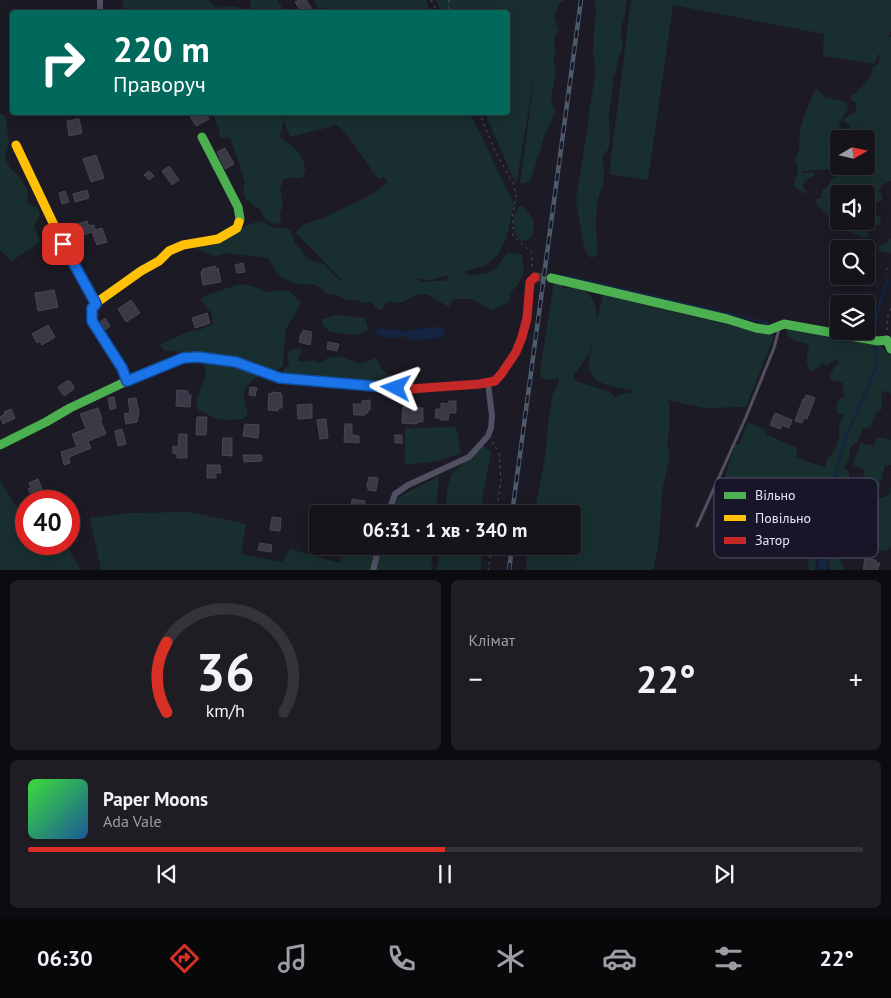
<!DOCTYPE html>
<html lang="uk">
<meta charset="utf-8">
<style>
:root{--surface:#15141b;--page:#1e1d24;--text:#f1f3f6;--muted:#9d9ea3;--line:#34333a;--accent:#d93025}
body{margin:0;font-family:"PT Sans",sans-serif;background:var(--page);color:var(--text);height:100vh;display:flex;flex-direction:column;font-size:19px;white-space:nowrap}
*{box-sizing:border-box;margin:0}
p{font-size:16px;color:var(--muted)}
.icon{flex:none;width:28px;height:28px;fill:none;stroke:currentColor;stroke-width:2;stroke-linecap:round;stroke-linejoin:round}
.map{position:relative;height:570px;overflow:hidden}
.details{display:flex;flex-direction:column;gap:10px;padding:10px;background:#0c0b0f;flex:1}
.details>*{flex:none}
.guide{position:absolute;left:10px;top:10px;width:500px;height:105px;border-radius:5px;box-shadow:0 2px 12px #0003,0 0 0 1px var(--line);background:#00695c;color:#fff;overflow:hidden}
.needle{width:32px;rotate:81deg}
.tools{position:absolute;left:830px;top:130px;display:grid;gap:10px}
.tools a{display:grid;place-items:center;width:45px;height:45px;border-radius:5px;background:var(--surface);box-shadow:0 2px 12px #0003,0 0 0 1px var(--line);font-size:25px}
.speed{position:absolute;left:15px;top:490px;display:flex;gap:10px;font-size:25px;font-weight:700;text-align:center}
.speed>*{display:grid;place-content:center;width:65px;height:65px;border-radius:50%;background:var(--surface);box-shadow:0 2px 12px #0003,0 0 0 1px var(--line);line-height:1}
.speed .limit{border:8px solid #d22;background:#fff;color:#111}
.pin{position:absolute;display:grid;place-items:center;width:42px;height:42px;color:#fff;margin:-21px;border-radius:10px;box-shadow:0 2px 8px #0006}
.me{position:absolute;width:55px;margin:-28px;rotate:274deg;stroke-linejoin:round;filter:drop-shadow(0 0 4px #0008)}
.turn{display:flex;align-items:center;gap:18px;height:105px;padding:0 20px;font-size:22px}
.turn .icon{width:65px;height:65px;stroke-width:2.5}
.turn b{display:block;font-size:35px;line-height:42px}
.big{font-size:38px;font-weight:700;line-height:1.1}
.details .tile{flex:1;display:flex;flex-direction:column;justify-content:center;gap:8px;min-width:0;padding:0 18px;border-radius:8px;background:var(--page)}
.details .dial{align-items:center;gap:0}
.dial svg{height:130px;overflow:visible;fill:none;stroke:var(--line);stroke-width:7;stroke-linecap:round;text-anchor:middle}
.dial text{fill:var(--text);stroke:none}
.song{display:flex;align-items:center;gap:15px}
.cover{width:60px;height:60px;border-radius:8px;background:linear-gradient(135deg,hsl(120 70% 55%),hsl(210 70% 35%))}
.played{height:5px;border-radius:2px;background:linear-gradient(90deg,var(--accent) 50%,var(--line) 50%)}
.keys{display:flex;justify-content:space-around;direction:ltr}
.heat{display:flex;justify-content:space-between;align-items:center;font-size:28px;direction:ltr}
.details .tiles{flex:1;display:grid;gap:10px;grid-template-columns:1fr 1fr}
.tile:last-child{grid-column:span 2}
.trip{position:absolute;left:309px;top:505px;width:272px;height:50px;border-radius:5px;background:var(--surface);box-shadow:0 2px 12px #0003,0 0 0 1px var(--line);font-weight:700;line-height:50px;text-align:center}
.menu{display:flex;height:80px;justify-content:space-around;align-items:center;background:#08080b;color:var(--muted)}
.menu .icon{width:35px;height:35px}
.menu .on{color:var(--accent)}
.menu b{font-size:22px;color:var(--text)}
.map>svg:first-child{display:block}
</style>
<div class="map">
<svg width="891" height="571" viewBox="0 0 891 571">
<rect width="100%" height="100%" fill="#1c1a24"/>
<!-- green -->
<path fill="#192f2f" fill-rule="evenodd" d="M123 0H205L209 1 217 8C229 5 237 5 248 12H128L127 10 122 6Z
M250 0H277L285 12H251Z
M314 0H426L431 12H328L325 7 319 10Z
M436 0H537L536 3 539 0H565L558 5 554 18 559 30 554 37 555 55 553 58 556 71 551 99 555 112 543 139 540 151 530 182 520 183 536 66 516 185 485 113 508 112V12H441Z
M595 0H627L625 15 622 25 621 35 623 47 618 59 616 73 612 78 613 83 609 114V126L610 143 607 151 602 157C604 165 605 176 603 184 602 189 599 194 598 199 595 217 596 236 598 254L592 258 589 256 584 248 576 200 588 124 589 110 595 78V65L593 54 594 32 596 13Z
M631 0H891V31L888 37H891V181H889L881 186 879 191 882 195V200L867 207 870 214 880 216 881 223 876 225 868 224 867 228 868 237C864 237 860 237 856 235 844 230 819 212 815 199L821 198 822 190C829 187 831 177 839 175 851 171 864 173 875 167V159L871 158 866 163V139H846L850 131V126L843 120C848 114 858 116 856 103L851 100V95L856 93 873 73 872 68 878 64 881 51 874 64 823 56 824 34 673 5 648 180 609 174ZM839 194H866V221H839Z
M817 88 823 95 822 97 845 101 848 107 838 126 844 130 842 139H839V151L837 159 839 155V166H859L855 168 840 170H837V160L834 169 804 171 803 169 802 173 812 172 815 175 805 180 803 187 807 192 805 194 794 186 798 170 795 159C802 148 798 145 800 133 803 118 809 100 817 88Z
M0 113 5 116 9 142 5 158 10 168 19 176 28 191 27 203 38 208 40 215 34 225 40 242 12 261 0 250Z
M212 113H470L514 204 506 239 498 254 486 265 463 272 472 276C478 274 484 274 490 272 497 269 501 259 507 253L521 254 524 268 523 274 518 284 511 292 510 299 508 302 492 310 472 299H455L452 301 449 307C441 303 433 296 425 294 415 292 407 302 399 303 394 303 391 301 387 302L383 308 380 310 375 307 371 301 362 303 357 300H346L337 295 328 294 315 284C301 286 286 283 277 272 273 267 272 262 268 258L228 253 215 256 198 249H194L216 244 240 230 245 226 260 221 276 228H285L291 231 294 241 307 258 310 260 324 264 333 275 343 281 296 233 304 224 321 219 369 196 388 182 384 177 379 179C371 172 367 161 360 153 353 142 344 131 334 123V126L290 137 283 118V123L280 137C293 145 313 163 302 178H286L283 180 280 190 283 204 280 213 281 219 280 223 273 224 264 218 260 209 254 206 250 201H247C243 194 242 190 245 183L231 139 227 137 223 138H220L219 128ZM449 275 446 280 443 281H433L422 282 414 278 430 280Z
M520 206C525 207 526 209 529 213 530 216 533 218 533 220 539 238 518 252 514 228 512 219 514 212 520 206Z
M891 238V253L879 251V246L887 242Z
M845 239 856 242 862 249H843L840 247V242Z
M554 282 561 283 564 289C587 283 598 301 597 321L603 295 774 336 746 407 703 408 668 400 670 408 669 415 670 426 667 444 670 454 665 478 662 491 660 529 658 546 653 570 526 571 527 546H572V514H534L546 452 548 422 553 393 559 385V378L548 380 541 377 540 371ZM593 343C592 349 589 357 589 363 589 388 619 386 636 392L622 394 615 397 610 392 575 381 574 375 589 354Z
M240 284 252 286 267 292 281 290 289 291 301 303 286 329 284 347 283 367C270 374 246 376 244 394 243 400 247 409 248 415L243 419 226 420 215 418 198 410 196 402 201 386 206 375 204 363 192 352 165 351 159 345 188 332 202 329 213 324 212 314 200 299 207 295Z
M337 315 365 318 368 328 367 331 358 335 330 332 322 325V319Z
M788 325 807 328 823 326 850 337 864 339 882 347 891 355V396L888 391 882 392 881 396 882 409 877 412 870 427 863 429 858 441 850 448 849 459 844 468 849 472C850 483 846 484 839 490V502L837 505 825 501 823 488 818 503 822 500 823 504 835 506C836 516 828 518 829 524 830 537 863 539 873 540L846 535 851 496 883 498 889 494 891 487V546L890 548 885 551 854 548 838 549 837 555 844 567V570H830C829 559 828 544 818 537L815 570H809L808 563 810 554 808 540 806 545 760 524 767 502 723 483 735 445H739L748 422 766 430 765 434 797 448 796 458 825 467 828 458 835 450 839 438V426L844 414H837L836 408 839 399 845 397 842 392C846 382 842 382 833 381L829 377 832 372 834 367 839 363V360L835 359 828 365 822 363 818 368 812 371 809 369C806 363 806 356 809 350L808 344C797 341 782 340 788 325Z
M299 348 302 350 298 359 299 362 312 360 318 363C323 361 329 357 334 357 354 355 353 371 374 358L377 360 381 368 390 377 386 381 372 382 359 379 339 381 323 377 299 376 285 373 283 370 289 365 287 352 293 349Z
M455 427 457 430 461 454 436 461 405 465V428Z
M877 437 890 440 891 439V465H885L878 492 869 490 867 494 859 490 865 470 853 465 861 443 874 446Z
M483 445 491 452 482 499V514H445L447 490 451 475Z
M439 476 436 514H392L397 498Z
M0 480 26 523V544H65L81 570H0Z
M189 512 246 524 241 554 282 562 290 549 340 563 342 546H433L431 570H99H101L90 518 128 513Z
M441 546H482L481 570H437Z"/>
<!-- water -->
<path fill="#142441" d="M437 327H443L444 331V335C434 340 419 340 408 339L404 336C393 339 382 340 374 332 380 325 389 331 397 329L400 331 404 332C409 329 430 328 437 327Z
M820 541 826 557 828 570H818Z"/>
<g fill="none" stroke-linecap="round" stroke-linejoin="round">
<!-- stream -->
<path stroke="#142441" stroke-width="2.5" d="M562 276 579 279 768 323
M816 334 847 342
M875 337C874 317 882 297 888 278
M820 541 832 487 845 439 877 366 875 343"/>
</g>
<!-- building -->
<path fill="#3b3945" stroke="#494556" d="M300 0H306L314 12H306L303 8 300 10 295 2Z
M196 112H205L209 119 196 126 190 116Z
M79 119 82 133 69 136 67 121Z
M225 148 234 164 225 169 217 152Z
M96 155 104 178 91 182 83 159Z
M169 166 179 180 172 185 162 171Z
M149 171 154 176 149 180 144 175Z
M87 190 89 198 75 202 73 194Z
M65 191 69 202 62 204 59 193Z
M87 221 89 226 94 225 95 230 102 228 107 242 97 245 92 232 75 238 71 226Z
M243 263 245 272 237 273 235 265Z
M215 266 216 269 218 268 221 282 203 285 201 273 203 269Z
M54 290 58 307 38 311 35 293Z
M131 300 140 313 126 322 118 309Z
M207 313 210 323 195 328 192 318Z
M105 318 110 326 105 330 99 323Z
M48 325 55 337 42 345 40 341 37 343 32 334Z
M303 330 312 332 310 345 299 342 301 333 302 334Z
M328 342 339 344 337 351 327 349Z
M68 380 69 382 70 381 74 387H73L74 389 64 396 58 387Z
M250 387 257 388 255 396 249 395Z
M177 390 188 391V395H191L190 407 176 406Z
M272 392 281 393V395H282V408H279L278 411 268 410 269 393 272 394Z
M806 395 815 398 807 419 804 418 802 423 795 421 803 399 804 400Z
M114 397 116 408 110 410 108 398Z
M136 398 139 413 137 422 126 424 124 414 130 413 128 399Z
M370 400V410H368V413H365V415H354L353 404H362V401Z
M449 401H456V413H449L448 420H440L441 418H435L436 409H441V403L448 404Z
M312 404V418L298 419 297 405Z
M403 407 423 408V422H417V424L402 423Z
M98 408 102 419H100L106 434 88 441 91 448 69 457 70 463 64 465 61 452 77 447 72 434 86 429 80 414Z
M11 409 15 418 3 424 0 417 5 414 4 412Z
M775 413 792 420 789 428 782 425 780 429 770 425Z
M197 417H207L206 435H196Z
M326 419 328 438 320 439 317 420Z
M245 424 259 425 258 438 243 436Z
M345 424H352V435L359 436V443L344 442Z
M122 429 126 444 118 446 115 431Z
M179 434H187V458H177V454L173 453V446L178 447Z
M395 435H402V443H395Z
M223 438H232V456L222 455Z
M243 455H261L262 461 244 462Z
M207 465H220L221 473H216V478H207Z
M369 477 378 478 376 491 368 490V487L367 486Z
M38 479 47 501H37L34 495 32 496 28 489 31 488 29 483Z
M352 499 365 501 364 508 351 506Z
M272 517 281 518 280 531 270 530Z
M260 543 272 545 271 552 258 550Z
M865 559 876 560V563H880L877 571H863Z"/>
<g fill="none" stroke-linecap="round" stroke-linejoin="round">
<!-- secondary-tunnel -->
<path stroke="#3a3844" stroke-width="9" stroke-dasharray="9 4.5" stroke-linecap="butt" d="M535 277 551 278"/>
<!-- path -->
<path stroke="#4c5661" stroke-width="1" stroke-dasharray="2.5 4" stroke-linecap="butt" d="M431 0 437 12
M449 0V12
M479 112 495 151 514 185 516 198 513 213V236L532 253V270
M886 268 891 272
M887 330V319L891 307
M492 442 499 453 501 480 496 514
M488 571 492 546"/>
<!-- lane -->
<path stroke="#515063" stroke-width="3" d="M697 526 746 417 774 348 779 329"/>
<!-- street -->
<path stroke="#515063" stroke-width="6" d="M100 0V12
M96 303 92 308V321L122 369 127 381
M388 514 395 494 408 485 469 457 488 436 491 428 492 416 488 383
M373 571 379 546"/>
<!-- fast -->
<path stroke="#4caf50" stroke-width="9" d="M202 137 238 207 240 219 239 222
M551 278 727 319 756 328 769 330 784 324 878 341 887 340 891 349
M0 445 46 422 70 408 146 372 183 358 198 357 235 362 280 378"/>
<!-- slow -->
<path stroke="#ffc107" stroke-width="9" d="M16 145 63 244 96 303 141 271 159 261 169 251 183 245 218 239 237 228 239 222"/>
<!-- jam -->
<path stroke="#c62828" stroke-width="9" d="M280 378 410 389 480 384 495 381 502 373 516 352 522 337 527 318 530 282 535 277"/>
<defs>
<path id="rail" d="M512 514 581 0
M509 571 512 546"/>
</defs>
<!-- rail casing -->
<use href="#rail" stroke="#4c5b6a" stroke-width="4.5"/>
<!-- rail -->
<use href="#rail" stroke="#181529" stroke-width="2.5" stroke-dasharray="8" stroke-linecap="butt"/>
</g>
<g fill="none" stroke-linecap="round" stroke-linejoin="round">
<defs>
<path id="route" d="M63 244 96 304 92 308V321L122 368 127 381 183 358 198 357 236 362 280 378 396 388"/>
</defs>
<!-- route casing -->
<use href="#route" stroke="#114b97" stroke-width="12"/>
<!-- route -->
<use href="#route" stroke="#1a73e8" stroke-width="9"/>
</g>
<!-- legend -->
<rect x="714" y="478" width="164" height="80" rx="8" fill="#181529" stroke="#555268" stroke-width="1"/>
<rect x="724" y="492" width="22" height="7" fill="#4caf50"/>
<rect x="724" y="515" width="22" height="6" fill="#ffc107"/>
<rect x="724" y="537" width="22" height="7" fill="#c62828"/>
<g font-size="14" fill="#e4e1fb">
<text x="755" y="500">Вільно</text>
<text x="755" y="523">Повільно</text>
<text x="755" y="545">Затор</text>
</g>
</svg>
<div class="tools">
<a><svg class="needle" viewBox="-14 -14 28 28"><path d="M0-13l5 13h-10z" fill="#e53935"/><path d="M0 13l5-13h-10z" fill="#9d9ea3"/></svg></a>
<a><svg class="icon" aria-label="sound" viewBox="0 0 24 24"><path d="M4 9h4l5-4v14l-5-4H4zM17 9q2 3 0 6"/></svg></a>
<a><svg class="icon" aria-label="search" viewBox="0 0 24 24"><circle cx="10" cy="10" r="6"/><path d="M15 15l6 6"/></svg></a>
<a><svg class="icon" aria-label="layers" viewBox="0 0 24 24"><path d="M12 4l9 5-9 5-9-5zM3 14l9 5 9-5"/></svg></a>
</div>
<div class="speed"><div class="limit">40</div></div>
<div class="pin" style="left:63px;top:244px;background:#d93025"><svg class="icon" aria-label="arrive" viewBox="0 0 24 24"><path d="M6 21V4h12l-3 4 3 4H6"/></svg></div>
<svg class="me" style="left:396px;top:388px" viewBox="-20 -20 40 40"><path d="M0-17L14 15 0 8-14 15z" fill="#1a73e8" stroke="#fff" stroke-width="4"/></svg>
<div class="trip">06:31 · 1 хв · 340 m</div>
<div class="guide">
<div class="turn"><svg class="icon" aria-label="right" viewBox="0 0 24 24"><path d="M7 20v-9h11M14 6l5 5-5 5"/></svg><div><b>220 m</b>Праворуч</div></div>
</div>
</div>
<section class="details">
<div class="tiles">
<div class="tile dial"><svg viewBox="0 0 100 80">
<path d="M14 69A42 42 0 1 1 86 69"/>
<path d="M14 69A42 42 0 0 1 14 26" stroke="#d93025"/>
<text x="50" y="56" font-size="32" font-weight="700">36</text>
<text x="50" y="72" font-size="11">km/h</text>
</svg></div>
<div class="tile"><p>Клімат</p>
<div class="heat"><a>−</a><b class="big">22°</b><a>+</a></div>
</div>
<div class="tile">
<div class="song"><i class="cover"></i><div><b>Paper Moons</b><p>Ada Vale</p></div></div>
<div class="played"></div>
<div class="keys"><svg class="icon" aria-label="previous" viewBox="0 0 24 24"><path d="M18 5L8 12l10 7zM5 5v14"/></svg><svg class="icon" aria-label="pause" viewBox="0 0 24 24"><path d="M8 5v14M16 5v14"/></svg><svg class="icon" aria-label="next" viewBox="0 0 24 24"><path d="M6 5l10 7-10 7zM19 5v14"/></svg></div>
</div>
</div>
</section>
<nav class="menu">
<b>06:30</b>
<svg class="icon on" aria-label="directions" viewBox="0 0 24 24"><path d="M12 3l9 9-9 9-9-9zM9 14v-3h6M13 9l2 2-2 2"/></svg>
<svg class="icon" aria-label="music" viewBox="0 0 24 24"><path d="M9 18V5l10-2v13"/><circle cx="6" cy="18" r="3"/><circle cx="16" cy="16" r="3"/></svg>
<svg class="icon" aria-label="phone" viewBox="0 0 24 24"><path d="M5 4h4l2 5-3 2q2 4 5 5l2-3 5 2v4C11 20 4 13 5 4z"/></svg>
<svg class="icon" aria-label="climate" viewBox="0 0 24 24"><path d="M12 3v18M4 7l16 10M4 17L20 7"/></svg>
<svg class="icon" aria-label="car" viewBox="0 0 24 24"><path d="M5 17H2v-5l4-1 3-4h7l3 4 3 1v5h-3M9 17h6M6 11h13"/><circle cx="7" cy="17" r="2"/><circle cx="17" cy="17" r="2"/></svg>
<svg class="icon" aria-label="filters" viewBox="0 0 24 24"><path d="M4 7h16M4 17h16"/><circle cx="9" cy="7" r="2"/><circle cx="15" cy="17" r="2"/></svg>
<b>22°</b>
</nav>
